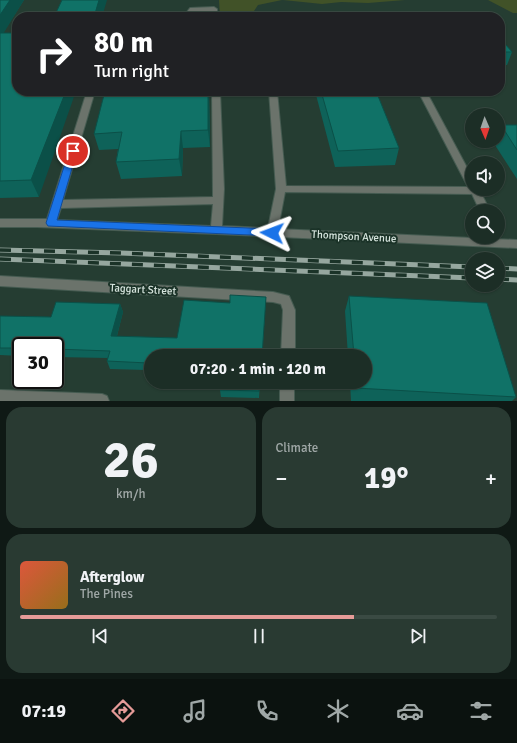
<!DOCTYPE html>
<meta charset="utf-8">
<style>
:root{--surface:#1c2e26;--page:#293a32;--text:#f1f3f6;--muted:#a0a8a7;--line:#3a4a43;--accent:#e69b98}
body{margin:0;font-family:Signika,sans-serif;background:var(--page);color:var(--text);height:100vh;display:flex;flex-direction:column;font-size:15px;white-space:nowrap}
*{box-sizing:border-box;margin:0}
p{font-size:13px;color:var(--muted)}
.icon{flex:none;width:22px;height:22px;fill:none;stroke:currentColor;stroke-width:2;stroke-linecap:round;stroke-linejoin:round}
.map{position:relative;height:401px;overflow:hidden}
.sheet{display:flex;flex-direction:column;gap:6px;padding:6px;background:#0f1915;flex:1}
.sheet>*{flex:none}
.banner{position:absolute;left:12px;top:12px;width:493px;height:84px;border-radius:16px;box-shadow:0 1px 3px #0004,0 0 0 1px var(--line);background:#202124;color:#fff;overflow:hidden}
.needle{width:26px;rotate:178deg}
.buttons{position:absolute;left:465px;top:108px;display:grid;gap:8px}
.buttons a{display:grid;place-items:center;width:40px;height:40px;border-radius:50%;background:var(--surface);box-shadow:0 1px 3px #0004,0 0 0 1px var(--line);font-size:20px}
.speed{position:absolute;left:12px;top:337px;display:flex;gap:8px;font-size:20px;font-weight:700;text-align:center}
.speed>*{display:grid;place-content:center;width:52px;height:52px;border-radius:50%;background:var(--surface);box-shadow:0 1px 3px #0004,0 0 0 1px var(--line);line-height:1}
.speed .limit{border:2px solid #111;border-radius:6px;background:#fff;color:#111}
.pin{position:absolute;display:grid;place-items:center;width:34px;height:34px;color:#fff;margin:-17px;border:2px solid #fff;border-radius:50%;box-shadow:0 1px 4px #0007}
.me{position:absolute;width:44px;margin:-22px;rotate:273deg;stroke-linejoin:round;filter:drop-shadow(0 0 3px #0008)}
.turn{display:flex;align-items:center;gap:14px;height:84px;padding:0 16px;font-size:18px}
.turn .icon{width:52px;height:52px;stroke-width:2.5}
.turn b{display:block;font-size:28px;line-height:34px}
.big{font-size:30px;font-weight:800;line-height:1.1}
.sheet .widget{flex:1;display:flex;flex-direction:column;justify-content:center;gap:6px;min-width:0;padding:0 14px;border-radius:16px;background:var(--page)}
.sheet .dial{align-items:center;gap:0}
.dial b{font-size:52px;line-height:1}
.song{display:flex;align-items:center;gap:12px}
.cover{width:48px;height:48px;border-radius:6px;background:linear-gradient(135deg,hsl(10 70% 55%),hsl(40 70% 35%))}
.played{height:4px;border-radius:2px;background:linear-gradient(90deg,var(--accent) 70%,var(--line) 70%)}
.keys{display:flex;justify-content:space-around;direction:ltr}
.heat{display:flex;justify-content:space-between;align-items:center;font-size:22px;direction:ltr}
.sheet .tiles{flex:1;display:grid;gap:6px;grid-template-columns:1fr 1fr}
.widget:last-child{grid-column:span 2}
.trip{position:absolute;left:144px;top:349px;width:228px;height:40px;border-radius:20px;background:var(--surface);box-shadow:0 1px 3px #0004,0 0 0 1px var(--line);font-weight:800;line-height:40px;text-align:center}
.tab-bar{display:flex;height:64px;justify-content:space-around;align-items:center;background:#0b120f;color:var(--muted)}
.tab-bar .icon{width:28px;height:28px}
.tab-bar .active{color:var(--accent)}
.tab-bar b{font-size:18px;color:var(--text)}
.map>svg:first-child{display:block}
</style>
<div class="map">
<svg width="517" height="401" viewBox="0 0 517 401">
<rect width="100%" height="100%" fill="#253d32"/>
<!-- green -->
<path fill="#415228" d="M219 0H282L258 5 252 14V17H220Z
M283 0H405L368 3 341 2 322 4Z
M488 0H517V13H513Z"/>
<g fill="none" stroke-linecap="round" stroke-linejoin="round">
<defs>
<path id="minor" d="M214 7 217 9V17H211V11H194L189 17H183L190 8Z
M87 91H95L63 200 213 197 212 91H220L224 189 222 226 268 228 276 189 269 91H277L286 186 468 187 418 91H426L472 177V189H479L490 211H480L472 194 285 192 278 229 517 240V248L216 234 37 227H0V219H47ZM213 204 211 226 57 220 61 208Z
M0 276 273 292 289 296 295 310V356H281L283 310 281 304 273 302 0 286Z
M280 382H294V401H280Z
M0 390 102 394 107 396 109 401H0Z"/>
</defs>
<!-- minor casing -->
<use href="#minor" stroke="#455b51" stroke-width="2"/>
<!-- minor -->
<use href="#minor" fill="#6b736b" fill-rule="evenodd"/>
<defs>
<path id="rail" d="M0 250 121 253 472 267
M0 259 472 278
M498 268 517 269
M498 279 517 280"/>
</defs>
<!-- rail casing -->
<use href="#rail" stroke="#96a79f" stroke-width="5"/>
<!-- rail -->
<use href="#rail" stroke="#1b3328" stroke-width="3.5" stroke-dasharray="11" stroke-linecap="butt"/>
</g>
<!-- wall -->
<path fill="#0e6259" d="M0 0H24L3 33 39 197 0 198Z
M500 38 512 52 507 65H500Z
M209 91 210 147 183 148 182 176 121 179 116 162 118 149 99 150 94 134Z
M315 91H376L399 148 395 165 335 167Z
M501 125H517V179L493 142 494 141H498V131Z
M349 296 516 397 512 401H351L350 382H365V356H348L345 311Z
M266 297 262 356H151V380H149L146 372V370L110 369 107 361 108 358 55 357V346H21V356L0 355V316L51 317 120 304 123 312 117 336 177 338 230 303Z
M221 382H260L259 398 221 397 220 390Z"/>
<!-- shaded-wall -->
<path fill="#0b5048" d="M10 0H24L0 39V15Z
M99 0H107L102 17H94Z
M66 91H76L39 197 31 180Z
M208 91H209L210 147 208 130Z
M181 131 183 148 182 176 179 159Z
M120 304 123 312 115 343 111 336Z"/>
<!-- building -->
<path fill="#107267" stroke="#0b5048" d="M0 0H10L0 15Z
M62 0H99L94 17H54Z
M0 33H17V91H66L31 180 0 181Z
M500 38 512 52H500Z
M105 91H208V130L181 131 179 159 116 162 122 132 94 134Z
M321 91H376L399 148 338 151Z
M501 125H517V150Z
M230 295 266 297 262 356H223L224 352 182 351V356H151V373L146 372 148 363 107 361 110 351 55 349V346H21V348H0V316L51 317 56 302 120 304 111 336 177 338 184 300 230 303Z
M349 296 487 303 516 397 356 388V382H365V356H354Z
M221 382H260L259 391 220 390Z"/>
<!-- route -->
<path fill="#1a73e8" stroke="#114b97" d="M73 149 77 151 57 220 272 229 275 230 277 233 275 235 272 236 48 226 46 223 69 151Z"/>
<g text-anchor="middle" stroke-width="4" stroke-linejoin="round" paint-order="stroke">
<!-- street labels -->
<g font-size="11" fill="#d7e5de" stroke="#1b3328">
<text transform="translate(354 236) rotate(3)" y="4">Thompson Avenue</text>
<text transform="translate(143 289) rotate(3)" y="4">Taggart Street</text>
</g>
</g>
</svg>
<div class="buttons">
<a><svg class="needle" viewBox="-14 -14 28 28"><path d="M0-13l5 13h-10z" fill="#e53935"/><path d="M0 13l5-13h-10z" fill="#a0a8a7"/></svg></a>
<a><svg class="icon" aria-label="sound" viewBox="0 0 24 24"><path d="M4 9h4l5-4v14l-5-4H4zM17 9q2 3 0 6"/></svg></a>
<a><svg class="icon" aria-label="search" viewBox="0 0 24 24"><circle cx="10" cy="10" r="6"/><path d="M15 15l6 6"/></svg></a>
<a><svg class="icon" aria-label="layers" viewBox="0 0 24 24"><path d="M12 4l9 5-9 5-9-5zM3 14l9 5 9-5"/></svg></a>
</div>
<div class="speed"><div class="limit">30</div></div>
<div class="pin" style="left:73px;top:151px;background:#d93025"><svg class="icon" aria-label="arrive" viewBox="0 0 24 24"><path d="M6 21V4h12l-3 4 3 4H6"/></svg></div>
<svg class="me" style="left:272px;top:233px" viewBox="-20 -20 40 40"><path d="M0-17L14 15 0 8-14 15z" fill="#1a73e8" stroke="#fff" stroke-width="4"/></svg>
<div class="trip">07:20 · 1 min · 120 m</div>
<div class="banner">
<div class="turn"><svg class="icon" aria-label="right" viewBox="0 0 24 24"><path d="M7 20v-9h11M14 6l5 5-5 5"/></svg><div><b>80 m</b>Turn right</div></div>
</div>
</div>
<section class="sheet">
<div class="tiles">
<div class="widget dial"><b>26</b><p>km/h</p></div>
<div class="widget"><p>Climate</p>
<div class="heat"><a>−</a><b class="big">19°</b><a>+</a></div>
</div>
<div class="widget">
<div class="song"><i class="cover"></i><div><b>Afterglow</b><p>The Pines</p></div></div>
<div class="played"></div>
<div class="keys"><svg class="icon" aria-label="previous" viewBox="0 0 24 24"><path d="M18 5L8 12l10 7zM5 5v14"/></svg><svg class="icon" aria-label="pause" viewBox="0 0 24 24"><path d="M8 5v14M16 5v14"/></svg><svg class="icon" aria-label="next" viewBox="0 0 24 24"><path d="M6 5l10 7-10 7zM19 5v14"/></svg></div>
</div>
</div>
</section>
<nav class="tab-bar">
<b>07:19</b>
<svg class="icon active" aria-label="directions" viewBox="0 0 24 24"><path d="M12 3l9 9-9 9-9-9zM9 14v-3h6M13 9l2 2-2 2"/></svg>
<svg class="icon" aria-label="music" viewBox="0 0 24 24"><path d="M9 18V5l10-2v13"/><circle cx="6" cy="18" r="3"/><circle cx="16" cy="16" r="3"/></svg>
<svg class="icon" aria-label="phone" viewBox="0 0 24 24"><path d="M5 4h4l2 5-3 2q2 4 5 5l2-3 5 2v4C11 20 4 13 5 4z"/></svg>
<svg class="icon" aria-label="climate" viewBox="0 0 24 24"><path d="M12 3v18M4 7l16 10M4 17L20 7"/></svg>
<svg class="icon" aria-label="car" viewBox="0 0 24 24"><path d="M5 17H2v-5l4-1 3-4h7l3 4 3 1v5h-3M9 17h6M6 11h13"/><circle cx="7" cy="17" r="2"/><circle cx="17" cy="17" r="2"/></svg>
<svg class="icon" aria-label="filters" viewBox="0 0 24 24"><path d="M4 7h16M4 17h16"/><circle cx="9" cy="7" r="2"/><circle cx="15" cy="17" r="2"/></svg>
</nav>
